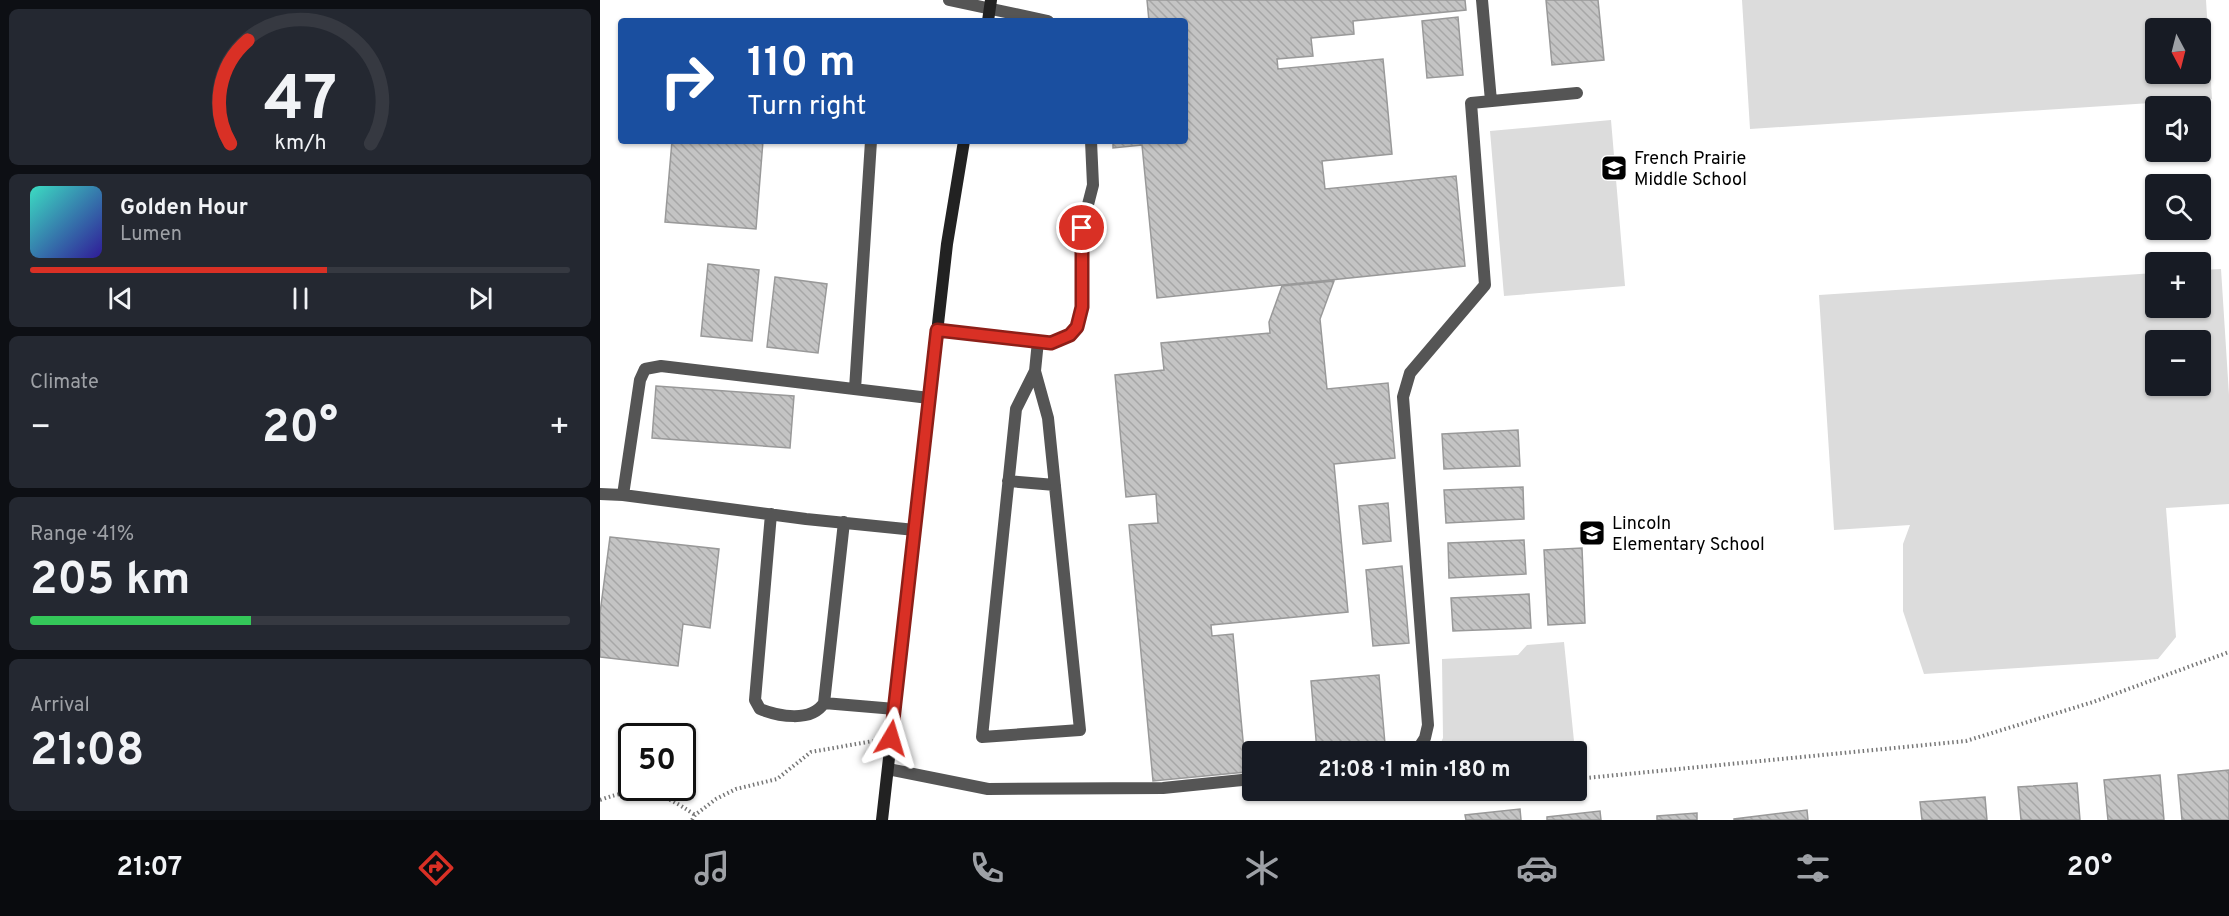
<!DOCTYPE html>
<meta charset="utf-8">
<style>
:root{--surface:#171b24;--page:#242831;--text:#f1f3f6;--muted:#9ea1a6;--line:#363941;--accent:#d93025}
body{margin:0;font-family:Overpass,sans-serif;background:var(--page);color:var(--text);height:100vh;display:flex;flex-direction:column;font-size:22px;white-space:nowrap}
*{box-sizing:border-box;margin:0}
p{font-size:20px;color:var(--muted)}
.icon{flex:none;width:33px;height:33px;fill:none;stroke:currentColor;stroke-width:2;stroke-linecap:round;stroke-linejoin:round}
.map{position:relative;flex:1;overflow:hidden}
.panel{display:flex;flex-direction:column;gap:9px;padding:9px;background:#0d0f14;width:600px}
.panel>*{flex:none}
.banner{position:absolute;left:18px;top:18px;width:570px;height:126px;border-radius:6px;box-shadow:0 2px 4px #0004;background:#1a4fa0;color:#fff;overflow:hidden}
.needle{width:39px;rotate:173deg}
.tools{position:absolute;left:1545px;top:18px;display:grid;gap:12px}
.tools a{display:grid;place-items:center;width:66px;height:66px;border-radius:6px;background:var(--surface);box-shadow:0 2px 4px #0004;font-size:30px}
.speed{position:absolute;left:18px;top:723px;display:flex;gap:12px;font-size:30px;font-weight:700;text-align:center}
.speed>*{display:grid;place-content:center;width:78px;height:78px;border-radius:50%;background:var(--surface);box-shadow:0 2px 4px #0004;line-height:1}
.speed .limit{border:3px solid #111;border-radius:9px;background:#fff;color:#111}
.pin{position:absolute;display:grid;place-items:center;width:51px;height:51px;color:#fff;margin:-26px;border:3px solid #fff;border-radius:50%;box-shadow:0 2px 6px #0007}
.me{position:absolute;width:66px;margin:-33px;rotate:7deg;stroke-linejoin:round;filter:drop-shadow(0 0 4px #0008)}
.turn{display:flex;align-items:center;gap:21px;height:126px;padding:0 30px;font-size:27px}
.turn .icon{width:78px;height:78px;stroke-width:2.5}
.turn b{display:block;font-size:42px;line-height:51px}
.big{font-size:45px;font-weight:700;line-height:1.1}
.panel .widget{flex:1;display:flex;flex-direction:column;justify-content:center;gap:9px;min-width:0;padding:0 21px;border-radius:9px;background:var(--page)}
.panel .dial{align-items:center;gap:0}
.dial svg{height:156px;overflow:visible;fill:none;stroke:var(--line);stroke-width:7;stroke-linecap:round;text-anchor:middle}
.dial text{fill:var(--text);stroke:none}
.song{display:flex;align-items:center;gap:18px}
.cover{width:72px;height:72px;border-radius:9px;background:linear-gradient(135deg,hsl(170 70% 55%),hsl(250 70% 35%))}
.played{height:6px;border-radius:3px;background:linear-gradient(90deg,var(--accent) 55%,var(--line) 55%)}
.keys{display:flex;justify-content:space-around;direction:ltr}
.heat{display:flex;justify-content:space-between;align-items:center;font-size:33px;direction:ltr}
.charge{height:9px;border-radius:4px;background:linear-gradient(90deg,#34c759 41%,var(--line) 0)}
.trip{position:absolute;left:642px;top:741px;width:345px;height:60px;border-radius:6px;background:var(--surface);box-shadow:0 2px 4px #0004;font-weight:700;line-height:60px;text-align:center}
.tab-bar{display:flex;height:96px;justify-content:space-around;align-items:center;background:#090b0e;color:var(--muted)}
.tab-bar .icon{width:42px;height:42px}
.tab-bar .active{color:var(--accent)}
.tab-bar b{font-size:27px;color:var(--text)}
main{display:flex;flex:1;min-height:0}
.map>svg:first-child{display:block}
</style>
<main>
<section class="panel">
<div class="widget dial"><svg viewBox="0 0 100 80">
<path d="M14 69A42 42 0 1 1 86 69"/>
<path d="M14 69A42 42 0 0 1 23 16" stroke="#d93025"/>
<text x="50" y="56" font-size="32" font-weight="700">47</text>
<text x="50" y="72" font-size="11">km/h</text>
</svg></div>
<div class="widget">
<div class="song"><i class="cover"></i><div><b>Golden Hour</b><p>Lumen</p></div></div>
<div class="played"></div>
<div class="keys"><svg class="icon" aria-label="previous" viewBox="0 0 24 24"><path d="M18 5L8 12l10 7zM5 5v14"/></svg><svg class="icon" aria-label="pause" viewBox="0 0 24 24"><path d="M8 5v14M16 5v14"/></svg><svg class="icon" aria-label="next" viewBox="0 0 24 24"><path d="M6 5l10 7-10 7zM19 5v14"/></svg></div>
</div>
<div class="widget"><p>Climate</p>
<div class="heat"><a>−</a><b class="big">20°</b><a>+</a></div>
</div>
<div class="widget"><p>Range · 41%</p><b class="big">205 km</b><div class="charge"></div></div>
<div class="widget"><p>Arrival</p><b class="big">21:08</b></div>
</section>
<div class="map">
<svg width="1629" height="820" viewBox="0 0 1629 820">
<defs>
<pattern id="building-back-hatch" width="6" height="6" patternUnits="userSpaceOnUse" patternTransform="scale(1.5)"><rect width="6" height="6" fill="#c4c4c4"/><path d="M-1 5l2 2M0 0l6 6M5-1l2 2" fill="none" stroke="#a7a7a7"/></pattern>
</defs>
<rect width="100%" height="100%" fill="#fff"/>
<!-- park -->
<path fill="#dcdcdc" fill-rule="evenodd" d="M1142 0H1606L1612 99 1150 129ZM1600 28V74H1556V28Z
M1011 120 1025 286 904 296 890 131Z
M1621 269 1629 395V504L1566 508 1576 637 1558 659 1324 674 1303 611V544L1310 525 1234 530 1219 295 1555 273 1556 308H1600L1601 270ZM1600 340V386H1556V340Z
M964 642 975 751H837L843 738 842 659 918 655 927 645Z"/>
<!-- building -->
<path fill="url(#building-back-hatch)" stroke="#999" stroke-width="1.5" d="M547 0H865L866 10 753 21 754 34 711 38 713 56 677 59 678 69 783 59 792 154 722 161 725 189 856 176 865 266 557 298 542 145 513 148V141H585V21H549Z
M946 0H998L1004 60 952 65Z
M858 17 863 75 827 78 822 21Z
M72 141H163L156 229 65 222Z
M108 264 159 270 152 341 101 336Z
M175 277 227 284 218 353 167 347Z
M734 281 720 319 727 389 788 383 795 458 734 464 748 612 611 625 612 636 633 634 646 772 553 781 529 525 558 523 556 494 526 497 515 375 564 370 561 343 670 333 669 322 682 286Z
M56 386 194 396 190 448 52 438Z
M918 430 920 466 844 469 842 434Z
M923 487 924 519 846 523 844 490Z
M788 503 791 541 763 544 759 506Z
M10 537 119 549 110 628 83 624 78 666 0 657V613Z
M924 540 926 574 849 578 848 543Z
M982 548 985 623 948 625 944 550Z
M802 566 809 643 773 646 766 570Z
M929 594 931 628 853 631 851 598Z
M779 675 785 744 717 751 711 681Z
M1629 770V820H1582L1578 775Z
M1560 775 1564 820H1508L1504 780Z
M1477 783 1480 820H1421L1418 787Z
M1385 797 1387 820H1322L1320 802Z
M920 809 921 820H866L865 815Z
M1207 810 1208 820H1134V819Z
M1000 811 1001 820H947V817Z
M1097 813V820H1057V816Z"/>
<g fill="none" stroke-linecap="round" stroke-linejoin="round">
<!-- path -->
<path stroke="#777" stroke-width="4" stroke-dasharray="1.5 3" stroke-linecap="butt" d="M976 779 1366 741 1493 702 1629 652
M0 800C41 785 60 791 95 815
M92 820 95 815 116 799 136 789 177 779 211 752 273 741"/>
<!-- service -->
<path stroke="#555" stroke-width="12" d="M349 0 448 21
M882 0 891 101
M337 330 451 343 470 335 477 327 482 307V228L493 185 491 141
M435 371 416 409 382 737 480 730 448 418 435 371 438 341
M255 389 271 141
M408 481 455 485
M0 494 23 495
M171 514 155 700 160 709C178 716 211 723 224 703L244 522
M315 530 206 519 23 495 40 380 45 369 61 366 329 398
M224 703 295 709
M816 752 825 738 828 725 803 397 810 373 885 285 871 103 977 93
M288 769 388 789 563 788 652 779"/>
<!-- secondary -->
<path stroke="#222" stroke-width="12" d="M388 21 391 0
M282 820 347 244 364 141"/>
</g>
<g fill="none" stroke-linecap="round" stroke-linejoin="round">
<defs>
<path id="route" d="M291 738 337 330 451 343 470 335 477 327 482 307V228"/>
</defs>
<!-- route casing -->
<use href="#route" stroke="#8d1f18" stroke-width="15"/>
<!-- route -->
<use href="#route" stroke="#d93025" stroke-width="10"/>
</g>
<!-- icons -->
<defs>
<symbol id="school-square" viewBox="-11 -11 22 22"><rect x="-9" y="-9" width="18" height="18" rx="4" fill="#000" stroke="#fff"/><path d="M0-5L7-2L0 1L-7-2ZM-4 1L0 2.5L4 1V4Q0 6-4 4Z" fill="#fff"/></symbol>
</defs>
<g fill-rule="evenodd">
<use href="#school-square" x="999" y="153" width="30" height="30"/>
<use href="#school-square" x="977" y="518" width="30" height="30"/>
</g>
<g text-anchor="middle" stroke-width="4.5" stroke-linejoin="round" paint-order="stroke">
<!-- poi labels -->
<g font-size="18" fill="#000" stroke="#fff" text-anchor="start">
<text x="1034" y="164">French Prairie<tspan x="1034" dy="21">Middle School</tspan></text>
<text x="1012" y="529">Lincoln<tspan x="1012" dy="21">Elementary School</tspan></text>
</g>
</g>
</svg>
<div class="tools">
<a><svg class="needle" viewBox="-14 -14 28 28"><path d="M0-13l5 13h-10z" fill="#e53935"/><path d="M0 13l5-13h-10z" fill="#9ea1a6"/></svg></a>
<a><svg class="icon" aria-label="sound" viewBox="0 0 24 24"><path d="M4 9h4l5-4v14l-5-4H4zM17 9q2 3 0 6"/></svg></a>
<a><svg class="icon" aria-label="search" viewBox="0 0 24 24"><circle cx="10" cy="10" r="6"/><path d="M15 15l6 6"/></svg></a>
<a>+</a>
<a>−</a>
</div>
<div class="speed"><div class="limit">50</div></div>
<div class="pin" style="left:482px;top:228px;background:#d93025"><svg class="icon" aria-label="arrive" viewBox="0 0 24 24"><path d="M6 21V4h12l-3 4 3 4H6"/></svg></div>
<svg class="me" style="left:291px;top:738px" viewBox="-20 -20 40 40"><path d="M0-17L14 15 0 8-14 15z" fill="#d93025" stroke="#fff" stroke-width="4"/></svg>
<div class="trip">21:08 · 1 min · 180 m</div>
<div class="banner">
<div class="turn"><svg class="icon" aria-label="right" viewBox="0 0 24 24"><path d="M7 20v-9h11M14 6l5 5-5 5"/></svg><div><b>110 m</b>Turn right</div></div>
</div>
</div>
</main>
<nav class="tab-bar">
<b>21:07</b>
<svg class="icon active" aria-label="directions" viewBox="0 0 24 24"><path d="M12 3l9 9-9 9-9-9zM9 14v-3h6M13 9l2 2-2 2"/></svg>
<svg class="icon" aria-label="music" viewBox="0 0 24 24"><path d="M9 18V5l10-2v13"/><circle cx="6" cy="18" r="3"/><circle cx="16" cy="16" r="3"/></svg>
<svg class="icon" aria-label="phone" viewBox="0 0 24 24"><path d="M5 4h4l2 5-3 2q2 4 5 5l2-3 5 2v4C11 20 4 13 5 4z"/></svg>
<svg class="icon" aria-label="climate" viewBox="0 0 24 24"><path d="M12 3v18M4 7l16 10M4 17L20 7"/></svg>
<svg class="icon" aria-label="car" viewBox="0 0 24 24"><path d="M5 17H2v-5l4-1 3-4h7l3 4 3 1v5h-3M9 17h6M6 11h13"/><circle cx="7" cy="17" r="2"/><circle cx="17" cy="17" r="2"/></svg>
<svg class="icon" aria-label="filters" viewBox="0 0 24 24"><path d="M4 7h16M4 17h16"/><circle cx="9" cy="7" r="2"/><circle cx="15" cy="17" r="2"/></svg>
<b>20°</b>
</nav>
